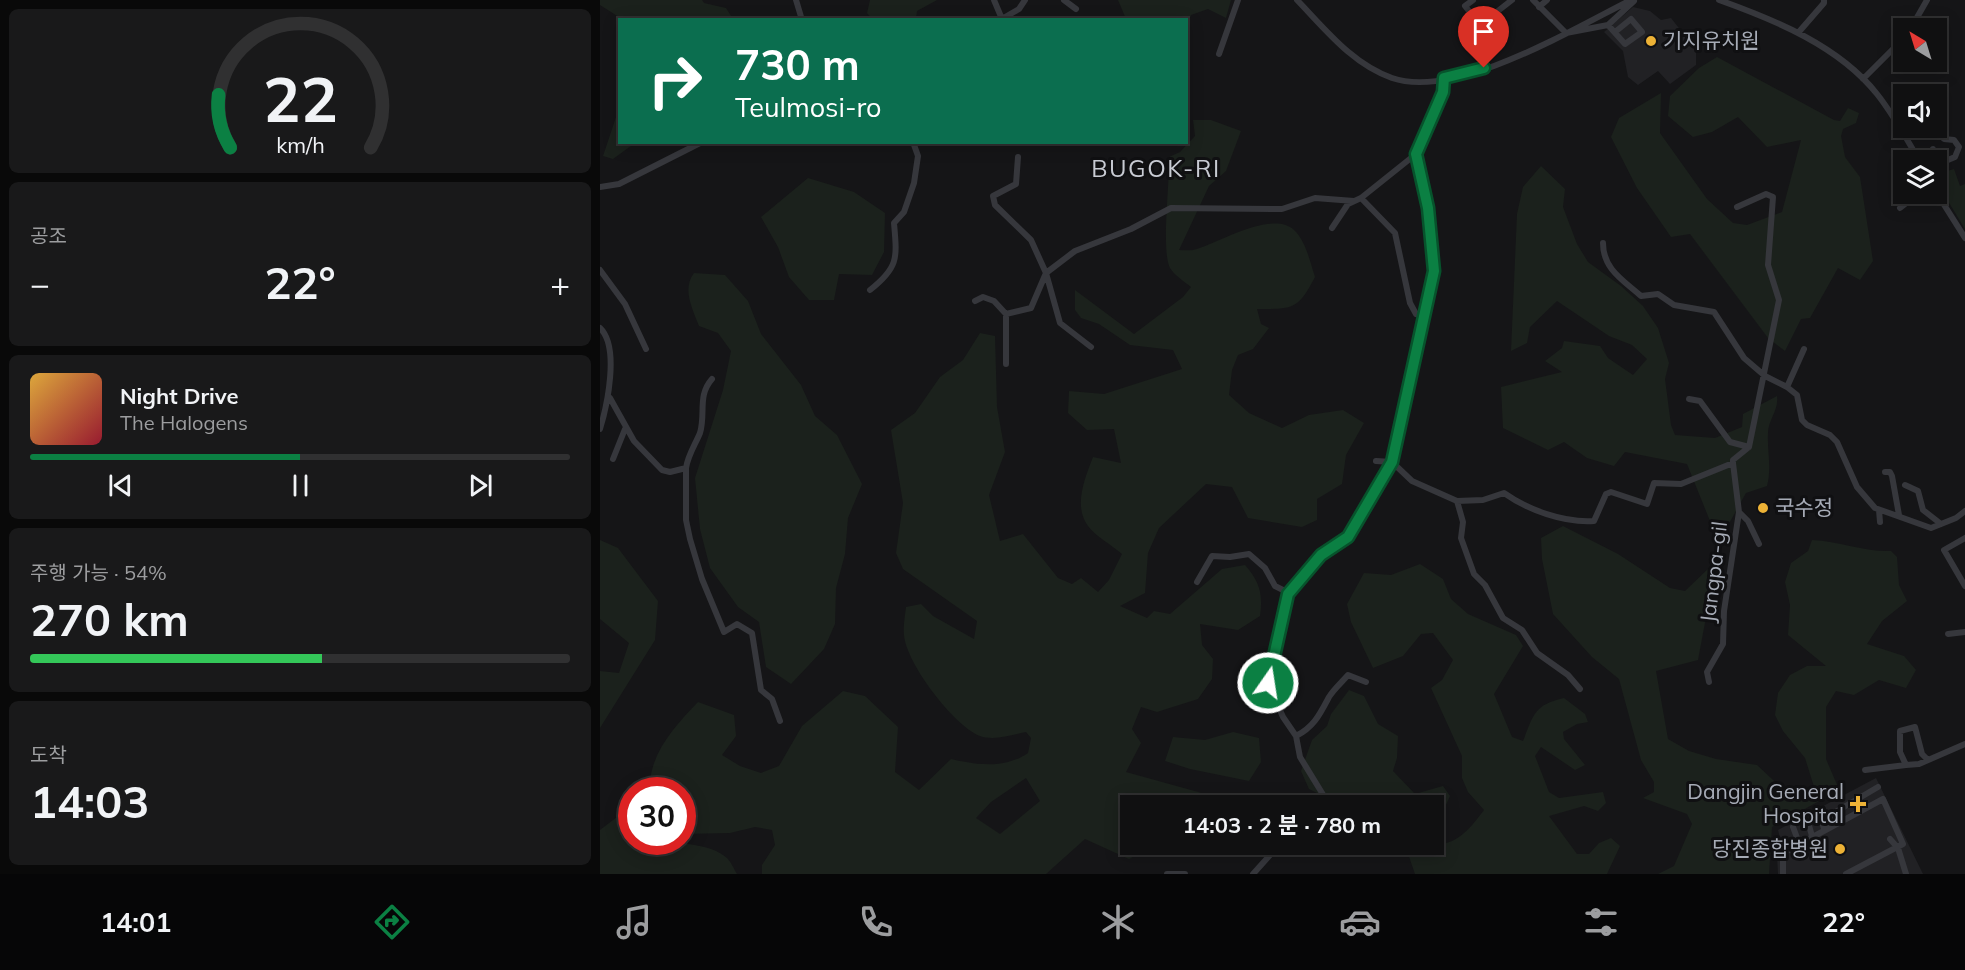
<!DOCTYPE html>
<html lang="ko">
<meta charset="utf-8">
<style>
:root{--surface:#101011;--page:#19191a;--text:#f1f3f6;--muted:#9c9d9f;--line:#303031;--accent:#0b8043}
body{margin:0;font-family:Mulish,"Noto Sans KR",sans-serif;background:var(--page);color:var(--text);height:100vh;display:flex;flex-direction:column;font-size:22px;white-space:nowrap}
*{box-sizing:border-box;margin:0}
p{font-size:20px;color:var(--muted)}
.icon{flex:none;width:33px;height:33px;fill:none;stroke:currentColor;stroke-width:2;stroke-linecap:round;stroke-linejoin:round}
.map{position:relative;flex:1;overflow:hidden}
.details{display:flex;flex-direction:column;gap:9px;padding:9px;background:#090909;width:600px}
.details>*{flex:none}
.hud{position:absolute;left:18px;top:18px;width:570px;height:126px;border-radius:0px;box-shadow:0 3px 15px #0003,0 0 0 2px var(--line);background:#0b6e4f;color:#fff;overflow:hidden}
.needle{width:39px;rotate:322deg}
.buttons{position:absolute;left:1293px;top:18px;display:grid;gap:12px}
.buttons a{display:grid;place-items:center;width:54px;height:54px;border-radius:0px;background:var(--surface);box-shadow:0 3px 15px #0003,0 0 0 2px var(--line);font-size:30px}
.speed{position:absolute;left:18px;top:777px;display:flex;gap:12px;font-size:30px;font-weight:700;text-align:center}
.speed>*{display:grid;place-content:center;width:78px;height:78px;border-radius:50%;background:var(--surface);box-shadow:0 3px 15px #0003,0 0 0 2px var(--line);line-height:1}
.speed .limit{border:9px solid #d22;background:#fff;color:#111}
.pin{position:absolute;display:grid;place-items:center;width:51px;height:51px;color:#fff;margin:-62px -26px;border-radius:50% 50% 50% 0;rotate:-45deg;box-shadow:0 0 6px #0007}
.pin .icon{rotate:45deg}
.me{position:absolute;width:66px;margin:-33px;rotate:13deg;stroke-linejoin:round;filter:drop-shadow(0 0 4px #0008)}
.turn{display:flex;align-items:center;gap:21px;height:126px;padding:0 18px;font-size:27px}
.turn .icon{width:78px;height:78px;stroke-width:2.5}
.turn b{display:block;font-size:42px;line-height:51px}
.big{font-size:45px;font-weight:700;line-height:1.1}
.details .widget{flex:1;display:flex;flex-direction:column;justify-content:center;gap:9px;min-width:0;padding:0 21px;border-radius:9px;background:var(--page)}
.details .dial{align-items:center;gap:0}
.dial svg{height:156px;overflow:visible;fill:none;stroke:var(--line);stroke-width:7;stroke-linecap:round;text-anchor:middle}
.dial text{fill:var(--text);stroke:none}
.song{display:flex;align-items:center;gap:18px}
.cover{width:72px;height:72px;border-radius:9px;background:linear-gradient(135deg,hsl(40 70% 55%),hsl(350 70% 35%))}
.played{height:6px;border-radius:3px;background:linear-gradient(90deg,var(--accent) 50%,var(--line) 50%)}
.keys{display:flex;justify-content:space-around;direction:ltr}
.heat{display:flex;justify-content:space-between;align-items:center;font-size:33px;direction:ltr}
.charge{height:9px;border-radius:4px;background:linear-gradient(90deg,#34c759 54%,var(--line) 0)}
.trip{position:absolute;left:520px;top:795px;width:324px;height:60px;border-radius:0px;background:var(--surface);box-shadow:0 3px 15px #0003,0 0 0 2px var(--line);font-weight:700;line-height:60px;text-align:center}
.tabs{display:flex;height:96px;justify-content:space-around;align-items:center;background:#060607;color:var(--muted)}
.tabs .icon{width:42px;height:42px}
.tabs .selected{color:var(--accent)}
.tabs b{font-size:27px;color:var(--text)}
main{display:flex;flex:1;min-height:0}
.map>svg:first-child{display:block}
</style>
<main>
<section class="details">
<div class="widget dial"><svg viewBox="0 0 100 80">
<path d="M14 69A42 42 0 1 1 86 69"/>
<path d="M14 69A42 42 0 0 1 8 42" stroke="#0b8043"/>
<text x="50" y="56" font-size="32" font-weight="700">22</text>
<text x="50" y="72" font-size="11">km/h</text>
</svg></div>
<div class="widget"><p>공조</p>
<div class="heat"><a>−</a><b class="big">22°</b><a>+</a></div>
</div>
<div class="widget">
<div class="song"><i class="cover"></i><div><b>Night Drive</b><p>The Halogens</p></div></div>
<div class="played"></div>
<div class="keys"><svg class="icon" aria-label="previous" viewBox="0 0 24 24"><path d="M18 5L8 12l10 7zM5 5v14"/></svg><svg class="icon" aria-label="pause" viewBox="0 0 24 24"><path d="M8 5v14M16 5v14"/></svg><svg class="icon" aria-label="next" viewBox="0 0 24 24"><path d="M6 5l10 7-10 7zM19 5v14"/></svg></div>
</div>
<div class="widget"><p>주행 가능 · 54%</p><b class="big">270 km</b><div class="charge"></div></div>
<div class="widget"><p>도착</p><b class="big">14:03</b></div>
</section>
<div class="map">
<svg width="1365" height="874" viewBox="0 0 1365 874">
<rect width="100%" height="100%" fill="#151517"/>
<!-- built -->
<path fill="#212124" d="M1033 7 1050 11 1061 20 1071 18 1096 50V65L1070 84 1058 71 1038 85 1028 77 1023 51 1004 32Z
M1276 778 1323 874H1178L1177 855 1183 850 1178 830Z"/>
<!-- green -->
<path fill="#1b211c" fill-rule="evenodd" d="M0 0H102L104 3 126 8 133 19H22L0 5Z
M270 0H337L317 11 316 19 273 20 267 13Z
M518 0H631L626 18 608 9 591 15 587 24 586 20 526 19Z
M1117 57 1234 120 1240 121 1248 108 1259 113 1256 123 1243 129 1241 136 1245 157 1260 177 1273 261 1260 280 1238 268 1210 318 1201 319 1185 351 1168 338 1090 234 1071 237 1037 188 1011 137 1019 118 1061 93 1060 133 1107 199 1133 223 1147 225 1182 212 1201 140 1167 147 1138 117 1112 132 1093 137 1068 116 1070 96 1099 68Z
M19 108 20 142 35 143 13 159 3 156Z
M593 120H611L641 131 626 171 609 186 579 250C585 250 592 251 597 249 620 242 673 210 694 230 706 241 710 262 715 277 698 310 693 309 657 309L661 324 669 328 653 349 638 355 632 370 629 395 649 413 682 428 709 415 743 410 764 423 746 455 742 484 717 499V520L702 527 648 518 632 487 606 484 559 528 548 553 545 593 520 606 547 618 554 611 570 614 622 569 645 565C660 582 663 594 660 616L638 630 600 624 602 645 613 659 612 679 598 699 557 712 541 707 532 729 541 743 526 772 609 795 617 805 531 806V844L555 845 529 859 485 839 446 874H162V865L175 845 172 830 155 827 130 833 83 834 82 790H50C48 755 75 726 98 702L134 715 136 736 122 755 140 766 161 773 179 766 202 726 243 691 265 696 298 727 295 772 319 790 351 759C377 765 405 769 428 753L431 738 426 732C412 735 394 741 380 736 354 726 306 663 304 635 303 626 305 616 306 607L321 604 333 616 374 639 377 621 303 569 296 553 303 503 291 430 315 413 340 377 363 360 380 333 395 336 397 407 405 452 389 495 400 541 423 534 458 578 472 584 481 578 498 592 509 580 522 554C512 545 496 537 488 526 473 506 485 478 493 457L521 463 514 429 487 430 468 413 469 391 504 394 582 369 573 350 530 345 499 324 481 318 475 310V290L534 334 583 297 591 287C585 282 574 275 570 268 561 251 570 182 569 157L580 152 595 136ZM426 778 440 801 400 834 376 818 391 802Z
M941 166 965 189 963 207 977 244 988 262 1021 286 1043 306 1058 328 1069 363 1065 379 1071 425 1075 435 1115 438 1142 427 1143 414 1177 396C1179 410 1168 420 1168 433 1167 452 1172 467 1167 486L1146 493 1126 529 1110 521 1087 464 1025 452 1014 466 987 458 964 442 948 450 903 428 901 387 962 372 945 361 962 348 964 341 1000 346 1008 358 1033 375 1047 359 1032 345 1009 336 957 301 930 327 927 343 911 351 917 214 923 187Z
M1354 169 1360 186 1365 184V229L1337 183V174Z
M208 178 254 192 285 213 284 252 272 275 239 274 234 300H209L189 277 178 247 161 217Z
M94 273 125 275 148 301 161 334 201 385 215 416 237 435 262 484 248 518 245 554 236 588 235 624 224 649 191 684 166 667 159 622 138 607 110 568 100 529 95 478 123 390 131 351 118 333 99 326C92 308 82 289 94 273Z
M963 526 1018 554 1070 588 1085 591 1109 568 1116 587 1107 612 1098 660 1056 671 1068 739 1089 751 1116 759 1157 765 1190 796 1215 790 1205 758 1183 731 1175 715 1178 693 1190 675 1207 666H1226L1188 635 1190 605 1185 582 1191 563 1208 551 1212 540C1240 541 1263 552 1291 551L1297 557 1299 585 1307 601 1282 621 1267 644 1304 656 1316 670 1306 688 1279 680 1254 695 1236 691 1226 707V759L1238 787 1221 800 1172 827 1169 874H1058L1074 866 1092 824 1087 814 1043 798 1054 792V782L1041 760 1019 679 992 657 953 614 942 559 941 538Z
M0 540 18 548 58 601 55 640 0 728V671L19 673 29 643 0 619Z
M820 564 843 579 851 599 868 614 916 635 923 646 894 694 912 737 923 741C934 714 934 705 964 698L985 714 988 722 977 724 963 732 964 739 985 765 975 770 941 747 935 756 949 792 959 798 1003 792 1006 803 998 811 984 806 949 816 977 854H989L999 843 1011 838 1020 846 1007 874H815L805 845 834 844V806L741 805 709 789 701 771 712 740 727 726 731 714 749 690 764 696 778 724 798 736 797 758 793 771 815 794 843 786 850 796 841 816 835 844C857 846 872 826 884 810L868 792 862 778V756L831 688 842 680 853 660 833 633 821 634 803 656 773 668 751 622 747 604 764 573 791 575Z
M633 732 659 738 661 762 649 781 590 769 565 761 573 737 605 740Z
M21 814 31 820 32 842C57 842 108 840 127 858 131 862 134 869 137 874H0V830Z"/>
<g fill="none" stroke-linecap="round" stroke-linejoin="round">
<!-- minor -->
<path stroke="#36373c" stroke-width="6" d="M196 0 202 20
M394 0 402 19
M464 0 476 9
M697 0C725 29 752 64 792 78 856 100 973 29 1031 0
M873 0 865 6 880 25 912 0
M933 0 966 33 1008 25 1025 44 1042 32 1031 19 1015 32
M1119 0C1175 20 1239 46 1277 94 1293 114 1306 138 1319 160
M939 7 947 0
M400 20 419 9 425 0
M1008 25 1034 1
M1311 28 1327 0
M1198 33 1224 3V0
M619 54 638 0
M1263 79 1304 38
M1333 149 1340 164
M418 157 416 184 393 196 395 205 431 240 446 273 460 323 491 347
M1336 165 1355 157 1359 147 1354 140 1344 139 1340 135
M0 187 19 184 102 142
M1336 192 1365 238
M761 198 795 233 810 303 816 314 824 316
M1300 208 1318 194
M732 228 748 204 761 198 816 154
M1003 243C1003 269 1023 280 1041 296L1058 294 1074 305 1114 312 1144 358 1165 376 1187 387 1197 395 1202 420 1207 425 1230 435 1237 442 1257 487 1275 508 1331 528 1356 518 1365 511
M0 270 25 304 46 349
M270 290C299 267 297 258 294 223L304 212 314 183 318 156 313 142
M375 301 383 297 394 301 406 314 431 308 446 273 475 251 531 229 571 208 682 209 715 198 754 201
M406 314V364
M0 328C20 347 7 406 0 429
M1187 387 1204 349
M10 398 34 441 62 470 70 472 86 468C88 455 95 445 100 433 106 413 97 396 112 379
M1089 399 1100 401 1130 442 1149 447
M13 459 25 429
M776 461 792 462 812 481 857 501 863 522 861 538 874 574 885 585 903 618 922 630 937 653 968 675 980 689
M86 468V520L90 539 102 579 124 632 137 624 152 633 161 690 172 699 180 721
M1285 472H1290L1292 476 1299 515
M1305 485 1318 491 1323 510 1341 524
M857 501 883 500 904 493C928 510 964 523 994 521L1006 494 1011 492 1047 504 1054 483 1081 484 1133 463V460L1149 447 1179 300 1168 265 1173 197 1166 194 1137 207
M1279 510 1280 522
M1139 512 1148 521 1159 544
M1365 538 1344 550 1365 586
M597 582 612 556 630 557 649 554 665 568 675 586 689 593
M1348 634 1365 632
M640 682 668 683
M1109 682 1107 672 1123 644 1124 611 1139 512 1133 463
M696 736C714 727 720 714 729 697 734 689 742 682 748 675L766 682
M1328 760 1322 754 1315 727 1300 731V752L1306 765 1319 764 1365 744
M1265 770 1306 765
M730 806 700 757 696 736 683 717 668 683 689 593 721 555 748 537 792 462 834 271 828 208 816 154 843 92 844 78
M1221 817 1224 829
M1208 822 1212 836
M1235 824 1232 814 1278 787
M1193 827 1199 843
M1290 839 1298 848 1306 874
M567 874H585
M653 874 680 844
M1183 874V853L1283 799 1303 844 1246 874"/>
</g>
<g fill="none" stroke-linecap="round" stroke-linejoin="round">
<defs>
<path id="route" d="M668 683 688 594 721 555 748 537 792 462 834 271 828 208 816 154 843 92 844 78 884 68"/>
</defs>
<!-- route casing -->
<use href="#route" stroke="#07532c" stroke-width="15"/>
<!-- route -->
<use href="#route" stroke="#0b8043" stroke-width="10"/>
</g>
<!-- markers -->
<g fill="#edb236" stroke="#101012" stroke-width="2">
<circle cx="1051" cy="41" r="6"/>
<circle cx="1163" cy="508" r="6"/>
<path d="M1255 795h6v6h6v6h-6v6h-6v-6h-6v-6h6z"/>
<circle cx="1240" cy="849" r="6"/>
</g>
<g text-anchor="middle" stroke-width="6" stroke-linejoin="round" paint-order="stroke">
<!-- poi labels -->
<g font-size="21" fill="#a7acb7" stroke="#101012" text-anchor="start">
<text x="1063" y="48">기지유치원</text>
<text x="1175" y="515">국수정</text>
<text x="1244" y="799" text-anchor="end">Dangjin General<tspan x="1244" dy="24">Hospital</tspan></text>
<text x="1228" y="856" text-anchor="end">당진종합병원</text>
</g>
<!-- street labels -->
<g font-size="21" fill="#a7acb7" stroke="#101012">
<text transform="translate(1114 572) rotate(-83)" y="7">Jangpa-gil</text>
</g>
<!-- quarter labels -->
<g font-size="24" letter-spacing="1.5" fill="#c8cbd3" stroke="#101012">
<text x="556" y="177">BUGOK-RI</text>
</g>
</g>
</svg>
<div class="buttons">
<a><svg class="needle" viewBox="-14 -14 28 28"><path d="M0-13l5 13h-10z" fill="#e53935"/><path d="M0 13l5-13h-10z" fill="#9c9d9f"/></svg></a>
<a><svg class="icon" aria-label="sound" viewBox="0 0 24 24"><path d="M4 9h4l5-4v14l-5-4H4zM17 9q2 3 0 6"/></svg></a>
<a><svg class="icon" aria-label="layers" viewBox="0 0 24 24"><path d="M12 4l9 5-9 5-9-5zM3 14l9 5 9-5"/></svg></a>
</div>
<div class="speed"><div class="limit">30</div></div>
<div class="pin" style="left:884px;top:68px;background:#d93025"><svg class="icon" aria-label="arrive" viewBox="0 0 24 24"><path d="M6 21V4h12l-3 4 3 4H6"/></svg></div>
<svg class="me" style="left:668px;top:683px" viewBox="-20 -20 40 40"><circle r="17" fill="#0b8043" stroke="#fff" stroke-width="3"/><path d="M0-11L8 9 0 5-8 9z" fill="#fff"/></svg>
<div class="trip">14:03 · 2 분 · 780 m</div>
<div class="hud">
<div class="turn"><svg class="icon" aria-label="right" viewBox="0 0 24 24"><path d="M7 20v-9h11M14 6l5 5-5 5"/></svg><div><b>730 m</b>Teulmosi-ro</div></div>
</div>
</div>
</main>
<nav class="tabs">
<b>14:01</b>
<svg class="icon selected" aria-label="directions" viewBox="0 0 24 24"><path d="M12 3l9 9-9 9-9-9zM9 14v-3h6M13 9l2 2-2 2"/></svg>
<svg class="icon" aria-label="music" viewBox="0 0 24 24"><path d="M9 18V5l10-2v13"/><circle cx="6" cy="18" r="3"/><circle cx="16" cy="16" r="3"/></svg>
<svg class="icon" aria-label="phone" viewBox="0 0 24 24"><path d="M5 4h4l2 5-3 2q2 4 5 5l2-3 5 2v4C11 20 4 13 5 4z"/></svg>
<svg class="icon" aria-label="climate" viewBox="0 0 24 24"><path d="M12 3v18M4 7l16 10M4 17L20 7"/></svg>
<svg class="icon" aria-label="car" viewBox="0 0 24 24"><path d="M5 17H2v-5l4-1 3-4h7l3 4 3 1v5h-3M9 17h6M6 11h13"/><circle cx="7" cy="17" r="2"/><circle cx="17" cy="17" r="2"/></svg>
<svg class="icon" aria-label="filters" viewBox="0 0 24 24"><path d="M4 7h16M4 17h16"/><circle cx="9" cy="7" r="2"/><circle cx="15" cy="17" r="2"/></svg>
<b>22°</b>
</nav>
